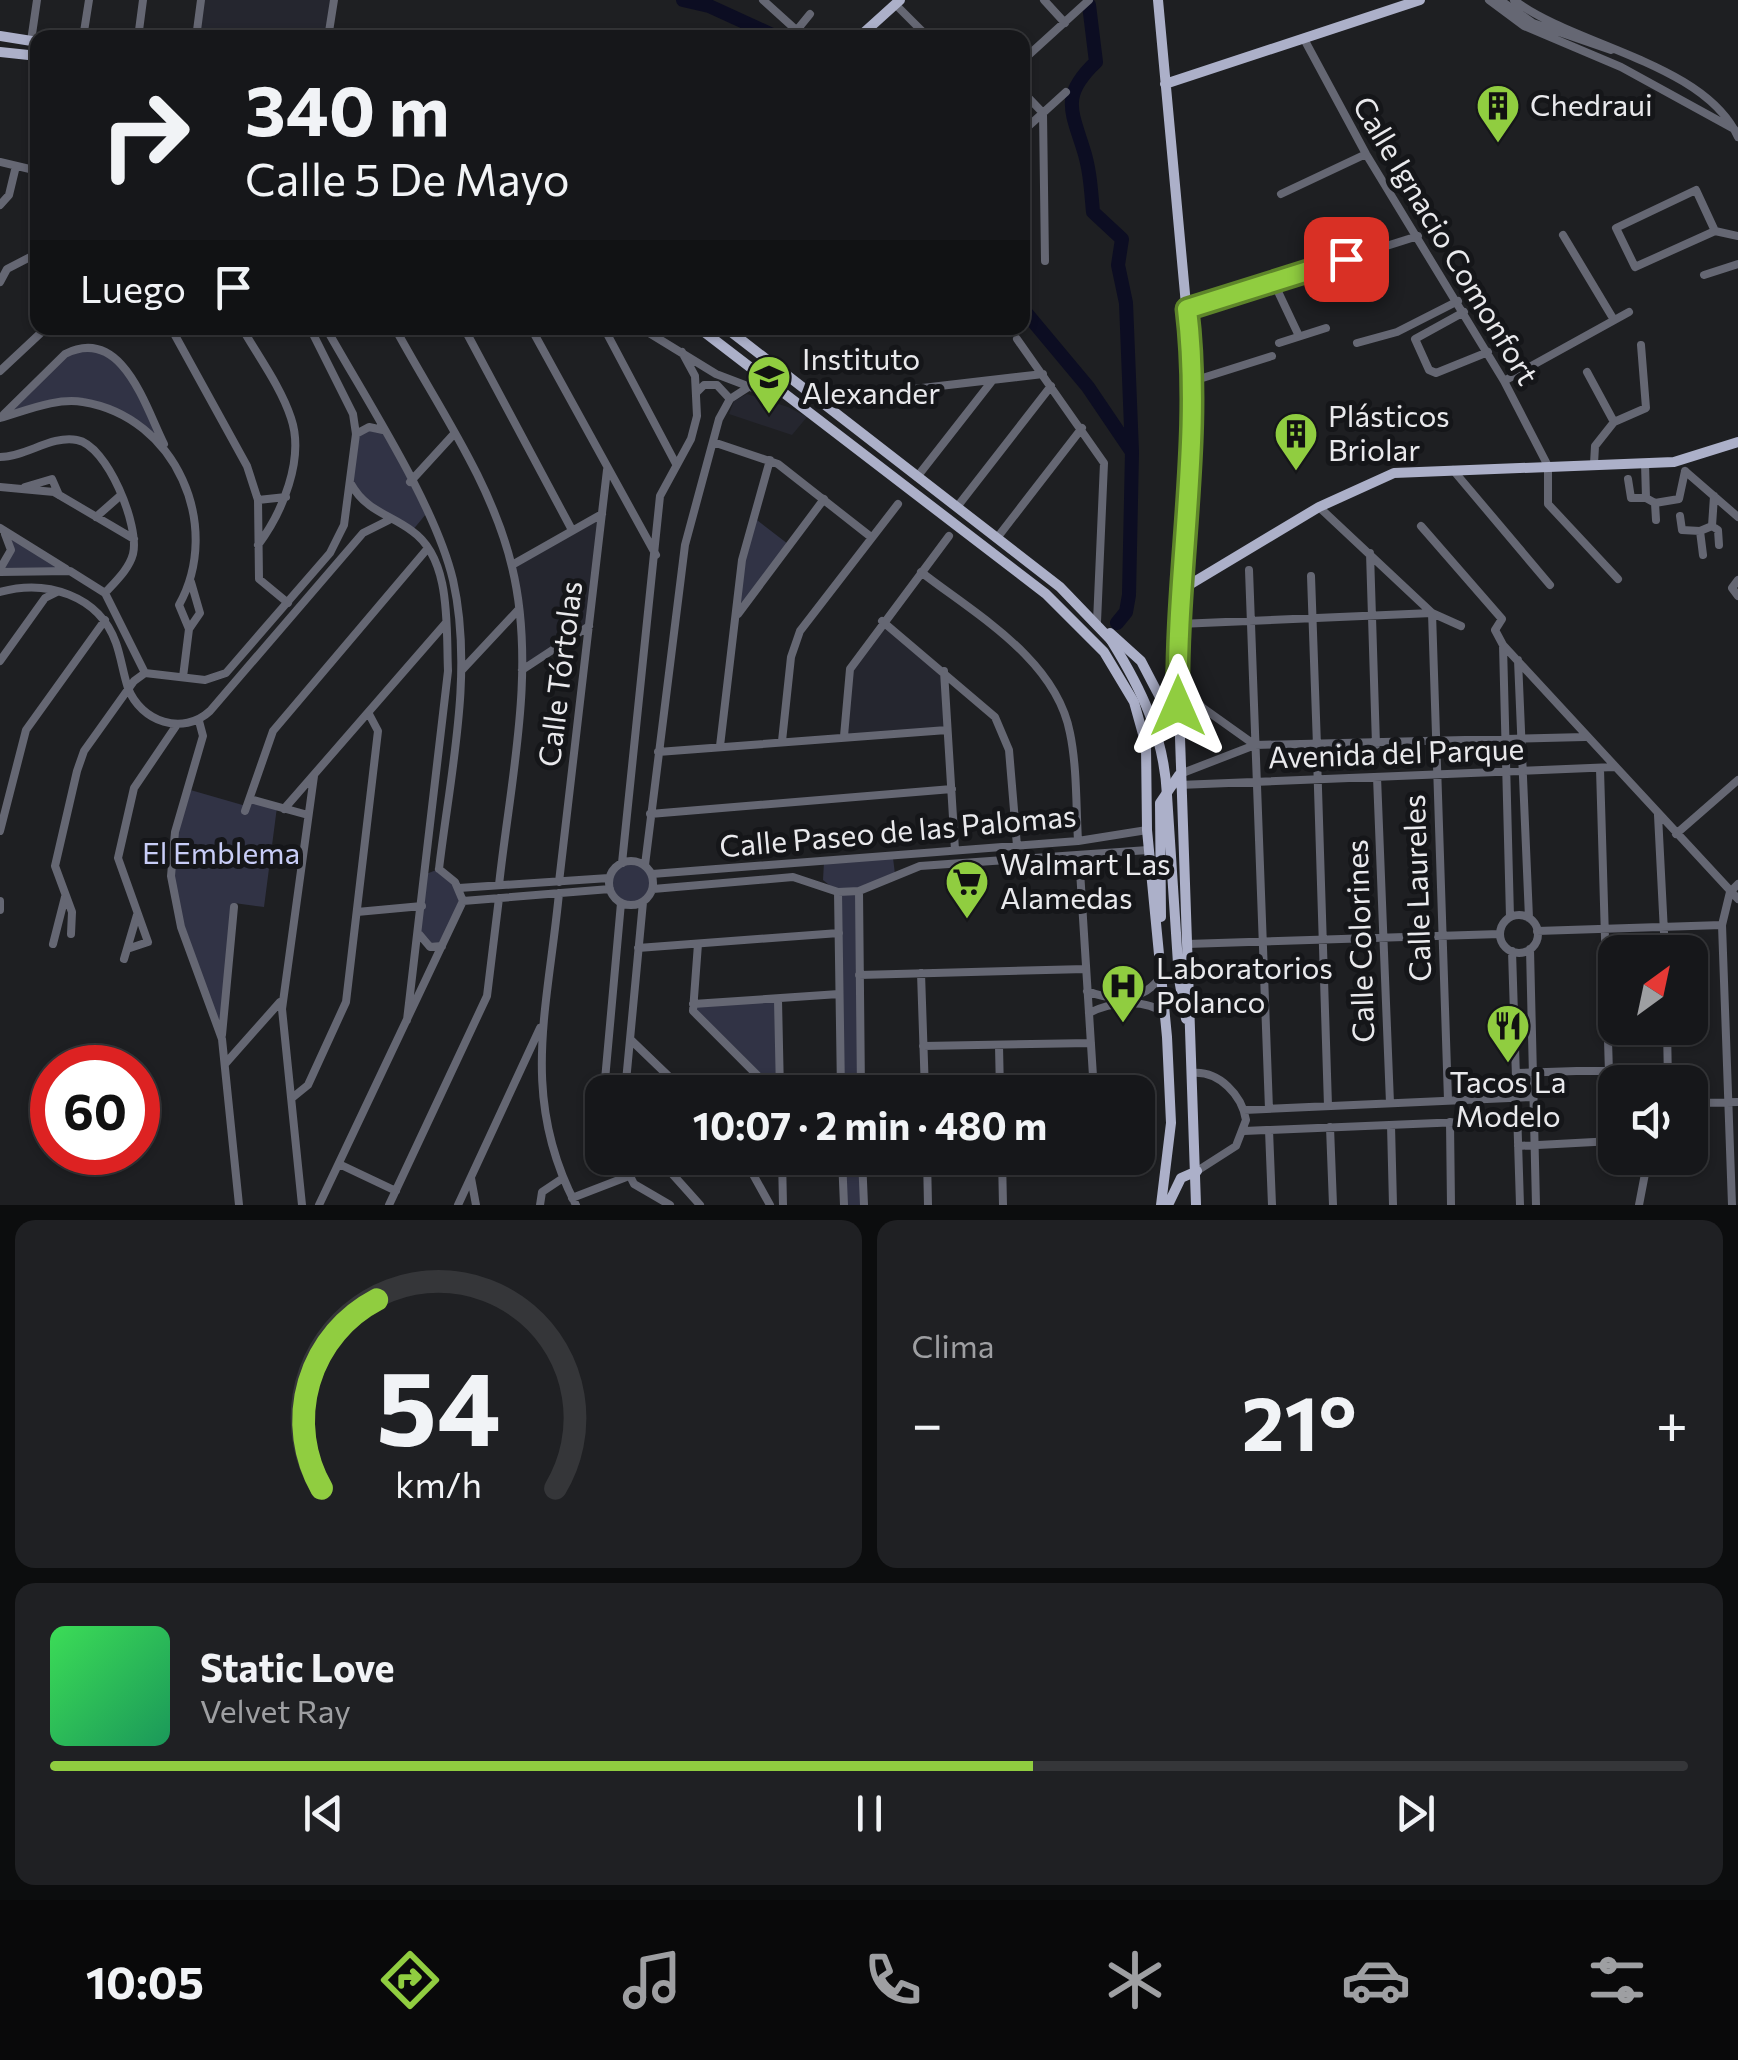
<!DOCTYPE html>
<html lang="es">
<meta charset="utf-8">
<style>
:root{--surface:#16171a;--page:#1f2023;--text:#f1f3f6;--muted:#9e9fa2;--line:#353639;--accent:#90cd40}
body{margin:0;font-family:Commissioner,sans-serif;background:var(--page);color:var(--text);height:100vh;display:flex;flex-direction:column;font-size:38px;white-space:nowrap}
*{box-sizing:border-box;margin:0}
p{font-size:32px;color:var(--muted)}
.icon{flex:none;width:55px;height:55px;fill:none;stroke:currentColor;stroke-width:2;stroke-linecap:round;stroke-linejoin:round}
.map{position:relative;height:1205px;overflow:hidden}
.details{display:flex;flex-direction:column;gap:15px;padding:15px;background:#0c0d0e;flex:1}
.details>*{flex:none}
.guide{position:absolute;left:30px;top:30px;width:1000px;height:305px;border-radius:20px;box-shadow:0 2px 8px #0004,0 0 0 2px var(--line);background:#16171a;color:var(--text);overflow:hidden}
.needle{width:65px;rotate:33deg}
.controls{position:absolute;left:1598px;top:935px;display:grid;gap:20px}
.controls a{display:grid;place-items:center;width:110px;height:110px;border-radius:20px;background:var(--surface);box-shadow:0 2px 8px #0004,0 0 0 2px var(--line);font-size:50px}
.speed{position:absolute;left:30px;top:1045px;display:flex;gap:20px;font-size:50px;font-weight:700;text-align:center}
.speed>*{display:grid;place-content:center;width:130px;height:130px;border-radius:50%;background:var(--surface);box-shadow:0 2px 8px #0004,0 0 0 2px var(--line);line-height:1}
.speed .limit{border:15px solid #d22;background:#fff;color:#111}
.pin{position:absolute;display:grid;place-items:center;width:85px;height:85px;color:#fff;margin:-42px;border-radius:20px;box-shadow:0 5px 15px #0006}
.me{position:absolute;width:110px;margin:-55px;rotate:0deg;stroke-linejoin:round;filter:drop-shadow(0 0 8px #0008)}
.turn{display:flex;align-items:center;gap:35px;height:210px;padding:0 50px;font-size:45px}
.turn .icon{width:130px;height:130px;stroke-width:2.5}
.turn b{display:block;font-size:70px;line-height:85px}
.then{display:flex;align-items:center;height:95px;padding:0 50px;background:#0003;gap:20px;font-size:38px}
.big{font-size:75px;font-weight:700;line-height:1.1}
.details .card{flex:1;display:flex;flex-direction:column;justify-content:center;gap:15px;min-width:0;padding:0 35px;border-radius:20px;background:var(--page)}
.details .dial{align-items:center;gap:0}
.dial svg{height:260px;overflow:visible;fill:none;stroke:var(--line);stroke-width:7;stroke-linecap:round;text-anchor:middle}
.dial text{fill:var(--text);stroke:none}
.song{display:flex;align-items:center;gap:30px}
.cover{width:120px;height:120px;border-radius:15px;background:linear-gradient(135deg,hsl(130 70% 55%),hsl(150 70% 35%))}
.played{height:10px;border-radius:5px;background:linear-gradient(90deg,var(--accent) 60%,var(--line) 60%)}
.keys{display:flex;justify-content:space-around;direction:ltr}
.heat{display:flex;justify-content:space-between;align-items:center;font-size:55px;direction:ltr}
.details .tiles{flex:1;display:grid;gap:15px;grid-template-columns:1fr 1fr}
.card:last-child{grid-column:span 2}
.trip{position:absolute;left:585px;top:1075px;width:570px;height:100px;border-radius:20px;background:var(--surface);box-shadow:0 2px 8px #0004,0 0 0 2px var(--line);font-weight:700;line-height:100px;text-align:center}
.menu{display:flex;height:160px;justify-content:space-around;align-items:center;background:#09090a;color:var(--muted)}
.menu .icon{width:70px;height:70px}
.menu .selected{color:var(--accent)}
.menu b{font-size:45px;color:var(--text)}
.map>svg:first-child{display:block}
</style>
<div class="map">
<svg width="1738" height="1205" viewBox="0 0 1738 1205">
<rect width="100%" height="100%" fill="#1e1f22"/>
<!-- built -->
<path fill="#25262f" d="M201 0H334L328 37 196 38Z
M747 394 788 407 807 417 792 435 729 414 734 401Z
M602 514 590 625 522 670 512 565Z
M882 621 944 671 947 730 844 736 850 669Z"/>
<!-- green -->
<path fill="#313345" d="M87 347 122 364 169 453 122 417 77 401 0 418 65 354Z
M362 429 383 430 426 514 412 531 389 520 351 484 356 434Z
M753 517 788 544 736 618 739 579Z
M3 530 70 571 0 569 11 550Z
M187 789 246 806 250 799 277 807 264 907 234 903 222 1039 181 927 170 860Z
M893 858 895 874 859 892 861 1092H841L838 892 823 880 824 862Z
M609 883a22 22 0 1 1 44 0a22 22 0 1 1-44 0Z
M439 869 459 888V914L435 949 419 934 426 874Z
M778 1000 780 1092H774L693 1011V1004Z
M842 1158H862L864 1205H844Z"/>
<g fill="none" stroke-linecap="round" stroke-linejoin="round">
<!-- river -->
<path stroke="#0c0d22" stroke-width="14" d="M683 0 709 6 779 38
M1089 5 1096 62C1061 95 1071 110 1083 148 1090 169 1091 190 1093 212L1122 239 1118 265 1126 303 1132 452
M1022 308 1088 387 1132 452 1129 595 1126 612 1117 623"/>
<!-- minor -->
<path stroke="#656773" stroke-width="8" d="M763 0 805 38
M1044 0 1065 23
M1489 0 1524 26 1621 67 1734 129
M1500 0 1533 23 1611 50
M1514 0C1574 46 1705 63 1738 137
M895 4 929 38
M797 30 810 14
M83 38 89 0
M138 38 143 0
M196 38 201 0
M328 38 334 0
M1304 39 1366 154 1504 381 1548 466V504L1618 579
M31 41 37 0
M1022 61 1089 0
M1022 91 1043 113
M1043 113 1045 261
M1022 132 1066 92
M0 162 38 171
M1281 194 1366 154
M0 205 9 195 16 166
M1715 231 1635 267 1616 228 1696 190 1715 231 1738 236
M1563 235 1614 320
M1704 275 1738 264
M1273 281 1299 336
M0 282 7 269 38 253
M1187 309 1418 236
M1464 312 1415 339 1429 370 1436 373 1488 352
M171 328 247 466 258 500 259 579 288 603
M242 328C258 356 281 387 291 418 305 459 282 513 258 545
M326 328C365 398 435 504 453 580 474 673 450 775 439 869
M395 328C436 404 492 482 512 567 537 669 510 783 499 885
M464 328 572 530
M531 328 656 555
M604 328 676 464
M641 328 716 374 774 396
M1017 339 1104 463 1097 622
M1279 343 1326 328
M1357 343 1397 332 1458 301
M0 371 46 328
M1587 372 1614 422 1595 446 1594 464
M1193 381 1272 356
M1504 381 1629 312
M697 392 704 385H717L730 399
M819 400 1043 374
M4 414 65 354C122 325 145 406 164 444
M0 418C25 411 57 397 83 402 176 417 223 526 179 605L189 629
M1614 422 1646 408 1641 345
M356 434 369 427 383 430
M713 442 778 464 871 537
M0 457C26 457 51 435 77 440 107 445 140 526 133 554 129 569 116 581 105 593
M1645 463 1646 498 1655 503 1679 499 1685 471
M1453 470 1550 585
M1685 471 1738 517
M917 477 992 381
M1628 479 1631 498H1646
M410 482 453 435
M351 484C366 511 389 514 412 531 452 559 446 628 448 671L407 1020
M0 487 54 492 134 539
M25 487 52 479 59 495
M1714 496 1712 526 1718 530 1719 545
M258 500 286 497
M1655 503 1656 520
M957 507 1051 386
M1319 507 1432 613 1461 626
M1680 516 1682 530 1700 531
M96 517 121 495
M1421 526 1502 619 1495 630 1503 645 1738 899
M0 528 66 569
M997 538 1082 428
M1370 553 1376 745
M1703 555 1700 531 1712 526
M512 565 602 514
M0 569 11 550 5 534
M1249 570 1269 1109
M0 572 70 571 105 593 145 673 205 680 226 673 330 553 344 525 356 434 353 414 310 328
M921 572C975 614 1056 659 1070 733 1077 767 1076 805 1078 841
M1311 576 1317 746
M1738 580 1732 588 1738 596
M0 592C46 579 99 595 116 643 121 657 123 673 128 688 141 722 183 736 210 711L363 533 389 520
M738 614 824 499
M882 621 995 717 1009 750 1017 846
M1179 624 1432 613 1448 1100
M1503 645 1510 917
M1518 660 1529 918
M0 661 45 598 57 592
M462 670 519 609
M522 670 589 626
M944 671 955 850
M183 677 189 629 200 613 191 582
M1179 680 1203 708 1255 745
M199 721 203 736 175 832 171 876 181 927 222 1039 239 1205
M844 736 850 669 949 536
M782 741 791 657 800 631 898 504
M720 746 742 560 770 460
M658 752 947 730
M1317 757 1328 1106
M1600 769 1611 1141
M1180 774 1255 745 1585 737
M1377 777 1390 1103
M1179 785 1614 767
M250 799 308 815
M284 809 445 624
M245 811 273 731 428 548
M650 814 952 789
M1658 815 1665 952
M0 831 26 730 105 620
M1676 834 1738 780
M1079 855 1094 1092
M609 883a22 22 0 1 1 44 0a22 22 0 1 1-44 0Z
M622 863 660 496 691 439 697 416 695 376 682 352
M645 865 685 545 719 419 730 399 747 388
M439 869 455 882 463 901
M652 874 1078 841 1147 830
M559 882 607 470
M459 888 609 878
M653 889 793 877 838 892 859 891 920 866 1148 850
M859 891 861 1092
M838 892 841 1092
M559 893C548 1008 519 1096 576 1205
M0 901V910
M463 901 610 889
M357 912 422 906
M1500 934a19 19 0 1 1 38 0a19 19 0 1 1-38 0Z
M1537 931 1722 925
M71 934 72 912 55 866 77 771 84 751 134 681 145 673
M419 934 430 947 442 946
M53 944 65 897
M698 944 693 1011 774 1092
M1187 944 1500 934
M638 948 839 933
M127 949 148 942 118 858 134 788 176 726
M1530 949 1536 1205
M1512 951 1520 1205
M124 959 137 915
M921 973 925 1092
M859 975 1086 969
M1087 991C1114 1002 1145 1001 1161 976
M778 1000 780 1092
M693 1004 839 994
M1089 1013C1110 1002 1146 998 1165 1014
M1667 1028 1668 1082
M222 1035 234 907
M631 1040 685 1092
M923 1046 1091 1043
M999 1046 1000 1092
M225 1064 280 1002
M1193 1073C1219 1071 1242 1095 1246 1120L1236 1146 1197 1171
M1516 1073 1636 1069 1664 1082
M625 1092 643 902
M292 1098 308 1085 346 1002 378 731 369 714
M1690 1103 1738 1102
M1244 1110 1532 1097
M602 1113 621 903
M1450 1122 1451 1205
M1391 1125 1393 1205
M1330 1127 1333 1205
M1269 1130 1272 1205
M1244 1131 1533 1119
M1518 1146 1613 1141
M621 1158 634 1184 670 1205
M658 1158 700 1205
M744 1158 770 1205
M782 1158 783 1205
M842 1158 844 1205
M862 1158 864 1205
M927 1158 928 1205
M339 1164 396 1191
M471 1178 476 1205
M572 1198 629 1176
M302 1205 282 1009 314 776
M319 1205 463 901
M389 1205 487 996 499 898
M458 1205 540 1028
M540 1205 542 1192 563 1178
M1003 1205 1002 1158H1007
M1639 1205 1648 1158
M1732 1205 1722 925 1730 892 1738 884"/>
<!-- major -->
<path stroke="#acb0c9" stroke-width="10" d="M1158 0 1193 381 1178 679 1196 1205
M0 36 38 42
M858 38 900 0
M0 52 38 56
M1165 84 1420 0
M699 328 1046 594 1104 652 1134 702 1146 745 1147 830 1167 1037 1171 1123 1161 1205
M726 328 1060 587 1111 640
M1179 591 1319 507 1394 473 1674 462 1738 442
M1110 633 1141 661 1176 728
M1167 795 1179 979 1186 1019
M1161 917 1160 803 1179 775
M1168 1205 1181 1178 1197 1171"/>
<!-- major-bridge -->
<path stroke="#acb0c9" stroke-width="10" d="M1111 640C1142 690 1164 736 1167 795"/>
</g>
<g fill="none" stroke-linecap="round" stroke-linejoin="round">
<defs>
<path id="route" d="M1178 706C1175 574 1203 440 1187 309L1346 259"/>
</defs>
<!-- route casing -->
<use href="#route" stroke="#5e852a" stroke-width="25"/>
<!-- route -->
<use href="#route" stroke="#90cd40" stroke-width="18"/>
</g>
<!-- icons -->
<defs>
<symbol id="building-pin" viewBox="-11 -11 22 30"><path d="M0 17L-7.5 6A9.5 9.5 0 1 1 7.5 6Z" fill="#90cd40" stroke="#151619"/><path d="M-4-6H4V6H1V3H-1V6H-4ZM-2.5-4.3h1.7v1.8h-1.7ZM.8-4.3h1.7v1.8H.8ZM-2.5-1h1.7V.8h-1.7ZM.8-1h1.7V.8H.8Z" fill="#111"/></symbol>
<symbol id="school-pin" viewBox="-11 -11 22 30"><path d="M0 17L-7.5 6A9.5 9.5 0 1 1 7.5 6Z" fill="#90cd40" stroke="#151619"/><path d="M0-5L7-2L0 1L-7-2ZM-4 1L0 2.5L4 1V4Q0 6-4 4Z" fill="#111"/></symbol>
<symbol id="supermarket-pin" viewBox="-11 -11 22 30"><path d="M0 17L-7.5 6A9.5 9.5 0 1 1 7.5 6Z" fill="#90cd40" stroke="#151619"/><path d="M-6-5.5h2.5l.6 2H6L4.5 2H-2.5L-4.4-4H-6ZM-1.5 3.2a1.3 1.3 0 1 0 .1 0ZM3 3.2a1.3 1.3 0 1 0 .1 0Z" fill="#111"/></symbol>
<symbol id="hospital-pin" viewBox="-11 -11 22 30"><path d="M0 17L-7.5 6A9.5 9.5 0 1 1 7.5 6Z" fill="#90cd40" stroke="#151619"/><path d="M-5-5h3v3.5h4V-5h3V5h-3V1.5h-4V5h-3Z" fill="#111"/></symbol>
<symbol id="restaurant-pin" viewBox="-11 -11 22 30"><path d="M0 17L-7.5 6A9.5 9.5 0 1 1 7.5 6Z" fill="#90cd40" stroke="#151619"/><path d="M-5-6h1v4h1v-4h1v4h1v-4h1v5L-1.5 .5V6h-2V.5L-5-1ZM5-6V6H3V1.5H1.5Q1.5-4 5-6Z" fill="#111"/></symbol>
</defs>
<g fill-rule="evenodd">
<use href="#building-pin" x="1473" y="81" width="50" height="68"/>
<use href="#school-pin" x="744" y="352" width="50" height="68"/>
<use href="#building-pin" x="1271" y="409" width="50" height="68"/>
<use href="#supermarket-pin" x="942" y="857" width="50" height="68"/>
<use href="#hospital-pin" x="1098" y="961" width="50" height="68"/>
<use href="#restaurant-pin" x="1483" y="1001" width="50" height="68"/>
</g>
<g text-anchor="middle" stroke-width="10" stroke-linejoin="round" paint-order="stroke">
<!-- poi labels -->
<g font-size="30" fill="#e9e9ec" stroke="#151619" text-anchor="start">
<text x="1530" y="116">Chedraui</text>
<text x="802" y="370">Instituto<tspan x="802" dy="34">Alexander</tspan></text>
<text x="1328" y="427">Plásticos<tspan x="1328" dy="34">Briolar</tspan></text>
<text x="1000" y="875">Walmart Las<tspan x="1000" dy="34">Alamedas</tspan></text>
<text x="1156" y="979">Laboratorios<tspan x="1156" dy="34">Polanco</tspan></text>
<text x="1508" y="1093" text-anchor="middle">Tacos La<tspan x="1508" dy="34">Modelo</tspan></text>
</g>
<!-- street labels -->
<g font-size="30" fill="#e9e9ec" stroke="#151619">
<text transform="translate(1445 241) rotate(59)" y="10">Calle Ignacio Comonfort</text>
<text transform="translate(561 674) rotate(-83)" y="10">Calle Tórtolas</text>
<text transform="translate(1396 754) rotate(-2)" y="10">Avenida del Parque</text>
<text transform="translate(898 832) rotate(-5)" y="10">Calle Paseo de las Palomas</text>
<text transform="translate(1418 888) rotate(-92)" y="10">Calle Laureles</text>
<text transform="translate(1361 941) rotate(-92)" y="10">Calle Colorines</text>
</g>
<!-- park labels -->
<g font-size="30" fill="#c8cdf7" stroke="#151619">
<text x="221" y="864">El Emblema</text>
</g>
</g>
</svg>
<div class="controls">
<a><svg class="needle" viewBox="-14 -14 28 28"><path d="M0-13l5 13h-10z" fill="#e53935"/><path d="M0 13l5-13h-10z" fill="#9e9fa2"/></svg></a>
<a><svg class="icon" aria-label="sound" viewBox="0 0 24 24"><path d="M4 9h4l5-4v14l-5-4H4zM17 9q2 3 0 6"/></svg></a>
</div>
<div class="speed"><div class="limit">60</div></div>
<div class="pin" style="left:1346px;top:259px;background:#d93025"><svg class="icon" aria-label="arrive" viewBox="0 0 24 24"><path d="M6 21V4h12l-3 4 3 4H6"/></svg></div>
<svg class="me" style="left:1178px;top:706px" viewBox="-20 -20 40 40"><path d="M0-17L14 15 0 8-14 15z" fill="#90cd40" stroke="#fff" stroke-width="4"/></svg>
<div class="trip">10:07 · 2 min · 480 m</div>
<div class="guide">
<div class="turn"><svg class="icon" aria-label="right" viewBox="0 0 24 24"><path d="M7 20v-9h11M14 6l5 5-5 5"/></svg><div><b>340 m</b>Calle 5 De Mayo</div></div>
<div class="then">Luego<svg class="icon" aria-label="arrive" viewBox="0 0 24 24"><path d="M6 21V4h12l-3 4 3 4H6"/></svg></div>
</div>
</div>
<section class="details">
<div class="tiles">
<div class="card dial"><svg viewBox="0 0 100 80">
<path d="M14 69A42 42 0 1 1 86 69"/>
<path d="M14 69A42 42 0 0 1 31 11" stroke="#90cd40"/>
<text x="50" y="56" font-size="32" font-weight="700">54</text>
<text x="50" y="72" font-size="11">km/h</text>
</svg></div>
<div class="card"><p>Clima</p>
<div class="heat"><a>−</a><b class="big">21°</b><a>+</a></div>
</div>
<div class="card">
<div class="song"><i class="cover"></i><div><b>Static Love</b><p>Velvet Ray</p></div></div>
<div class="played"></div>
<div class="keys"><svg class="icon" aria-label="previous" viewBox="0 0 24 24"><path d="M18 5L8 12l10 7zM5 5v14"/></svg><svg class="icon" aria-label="pause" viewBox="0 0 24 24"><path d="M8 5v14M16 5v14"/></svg><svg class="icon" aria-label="next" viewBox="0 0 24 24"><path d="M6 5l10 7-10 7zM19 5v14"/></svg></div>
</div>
</div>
</section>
<nav class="menu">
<b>10:05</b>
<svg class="icon selected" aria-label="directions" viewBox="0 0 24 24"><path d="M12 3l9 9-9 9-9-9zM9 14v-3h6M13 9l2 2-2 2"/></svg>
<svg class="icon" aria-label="music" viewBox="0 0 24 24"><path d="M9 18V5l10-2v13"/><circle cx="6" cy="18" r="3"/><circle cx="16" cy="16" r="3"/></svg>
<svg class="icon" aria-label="phone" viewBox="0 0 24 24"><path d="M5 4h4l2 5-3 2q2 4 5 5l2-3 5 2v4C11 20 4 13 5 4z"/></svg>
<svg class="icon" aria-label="climate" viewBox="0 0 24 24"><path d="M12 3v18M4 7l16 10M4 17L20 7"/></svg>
<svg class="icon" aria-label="car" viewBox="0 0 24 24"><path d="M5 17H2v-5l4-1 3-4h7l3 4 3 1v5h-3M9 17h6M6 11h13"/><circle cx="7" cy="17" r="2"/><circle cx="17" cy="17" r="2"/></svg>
<svg class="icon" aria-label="filters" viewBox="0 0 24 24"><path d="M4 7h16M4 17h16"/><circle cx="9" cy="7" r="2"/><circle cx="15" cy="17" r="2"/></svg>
</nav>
